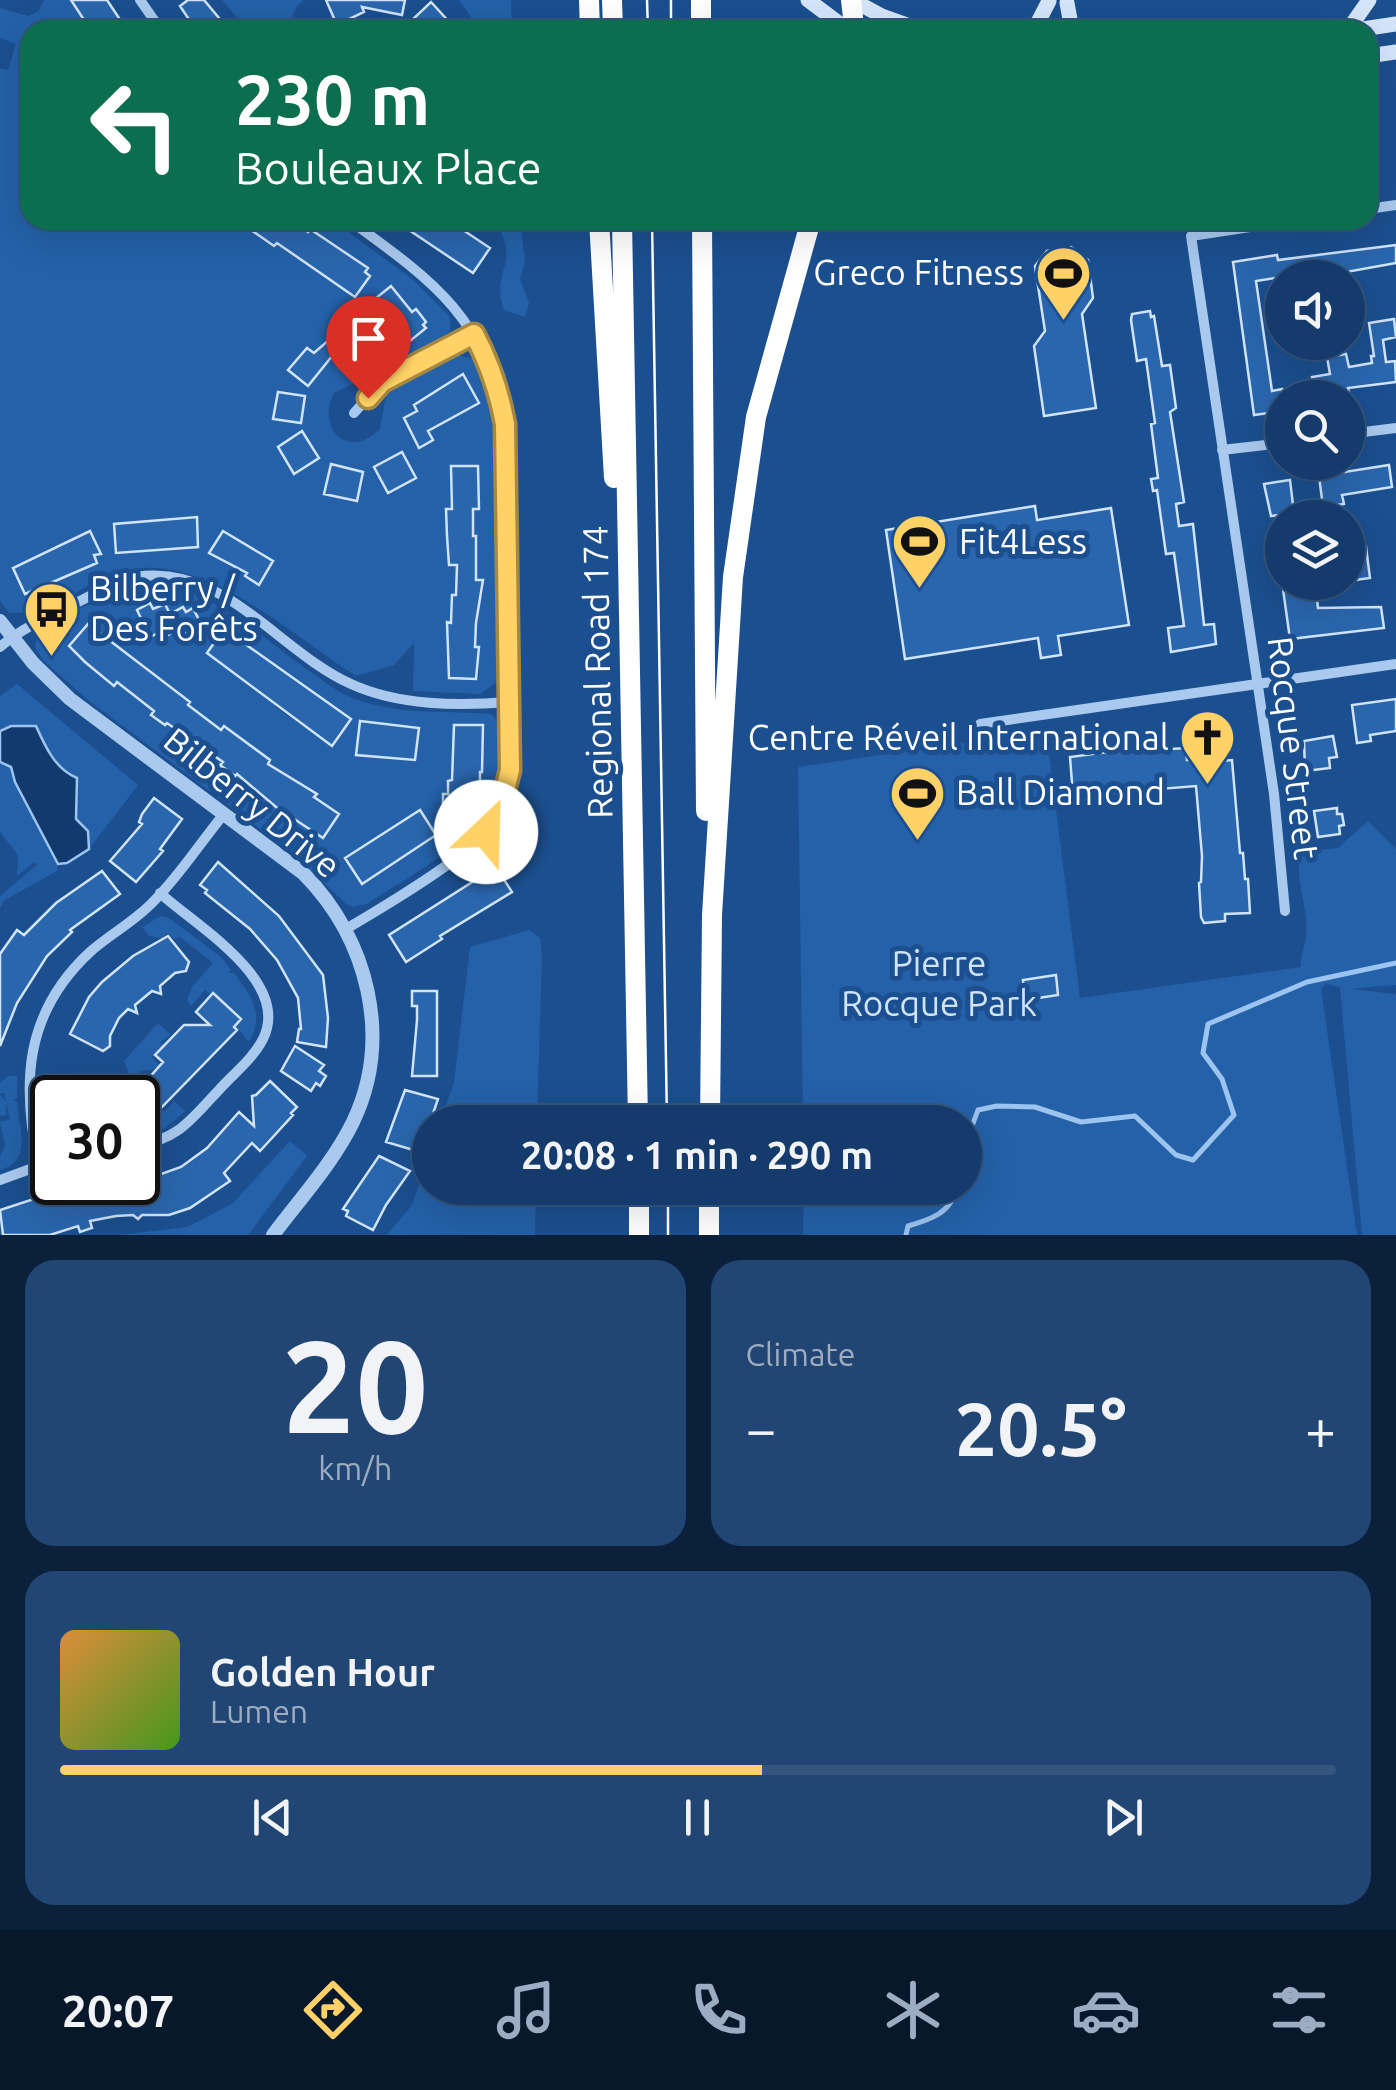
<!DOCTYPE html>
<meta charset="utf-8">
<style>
:root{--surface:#143b6b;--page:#214673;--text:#f1f3f6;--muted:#9dadc1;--line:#33557e;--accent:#ffd166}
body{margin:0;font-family:Ubuntu,sans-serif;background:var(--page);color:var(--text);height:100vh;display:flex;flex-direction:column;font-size:38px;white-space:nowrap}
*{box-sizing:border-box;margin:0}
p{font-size:32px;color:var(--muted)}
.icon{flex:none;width:55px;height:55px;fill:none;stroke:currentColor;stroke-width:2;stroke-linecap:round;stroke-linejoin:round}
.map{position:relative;height:1235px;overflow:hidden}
.side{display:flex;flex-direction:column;gap:25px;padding:25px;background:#0b203b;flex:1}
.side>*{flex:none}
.banner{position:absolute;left:20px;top:20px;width:1358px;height:210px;border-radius:30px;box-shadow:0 10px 40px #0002,0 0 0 2px var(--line);background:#0b6e4f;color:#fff;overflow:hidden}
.tools{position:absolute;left:1265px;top:260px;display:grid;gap:20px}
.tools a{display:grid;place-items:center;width:100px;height:100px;border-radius:50%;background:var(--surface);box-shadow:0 10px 40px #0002,0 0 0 2px var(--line);font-size:50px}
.speed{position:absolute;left:30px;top:1075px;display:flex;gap:20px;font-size:50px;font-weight:700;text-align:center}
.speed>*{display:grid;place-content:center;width:130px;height:130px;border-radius:50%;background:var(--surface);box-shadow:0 10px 40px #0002,0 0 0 2px var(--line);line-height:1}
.speed .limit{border:5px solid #111;border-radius:15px;background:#fff;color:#111}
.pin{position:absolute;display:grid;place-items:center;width:85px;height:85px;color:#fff;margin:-102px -42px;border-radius:50% 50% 50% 0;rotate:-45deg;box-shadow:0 0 10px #0007}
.pin .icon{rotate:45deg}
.me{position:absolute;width:110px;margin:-55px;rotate:24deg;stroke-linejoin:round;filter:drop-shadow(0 0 8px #0008)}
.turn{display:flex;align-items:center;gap:35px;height:210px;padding:0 50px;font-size:45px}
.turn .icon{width:130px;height:130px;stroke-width:2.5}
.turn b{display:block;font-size:70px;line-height:85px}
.big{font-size:75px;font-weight:600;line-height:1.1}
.side .tile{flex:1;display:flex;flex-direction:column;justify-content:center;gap:15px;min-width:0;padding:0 35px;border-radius:30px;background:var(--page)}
.side .dial{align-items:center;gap:0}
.dial b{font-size:130px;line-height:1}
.song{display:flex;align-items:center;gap:30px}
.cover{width:120px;height:120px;border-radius:15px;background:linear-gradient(135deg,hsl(30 70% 55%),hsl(100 70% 35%))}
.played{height:10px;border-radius:5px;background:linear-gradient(90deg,var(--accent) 55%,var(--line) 55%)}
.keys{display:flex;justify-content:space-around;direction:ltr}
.heat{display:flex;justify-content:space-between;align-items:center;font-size:55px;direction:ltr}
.side .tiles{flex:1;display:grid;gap:25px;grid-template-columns:1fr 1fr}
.tile:last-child{grid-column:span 2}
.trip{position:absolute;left:412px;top:1105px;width:570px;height:100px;border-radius:50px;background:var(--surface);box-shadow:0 10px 40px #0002,0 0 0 2px var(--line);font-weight:600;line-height:100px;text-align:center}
.tab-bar{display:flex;height:160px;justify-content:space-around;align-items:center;background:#08182b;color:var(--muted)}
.tab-bar .icon{width:70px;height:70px}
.tab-bar .on{color:var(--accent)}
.tab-bar b{font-size:45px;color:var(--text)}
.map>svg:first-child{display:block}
</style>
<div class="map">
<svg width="1396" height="1235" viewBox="0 0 1396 1235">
<rect width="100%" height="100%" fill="#1b4f8f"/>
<!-- green -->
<path fill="#2461a8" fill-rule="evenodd" d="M44 0H71L89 30H30L27 45 30 51V220H246L254 226 284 220H332L411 278 450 317V331L438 342 334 393C323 412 329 445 358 442 366 441 374 434 380 429L385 400 391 389 401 382 455 355 472 358 481 368 496 429 500 673 498 681 480 694 413 691 414 643 394 665 356 676C292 636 203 550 123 571 92 579 69 601 40 611 31 614 18 612 9 613L0 601V68L8 70 16 44 0 38V8L28 16 39 11ZM311 229 329 247 333 242 346 251 343 256 350 261 353 257 368 267 365 272 369 276 355 297 287 250ZM391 286 413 312 416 310 426 321 423 325 426 328 405 345 370 303ZM463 375 428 430 433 440 419 447 404 418 411 414 421 417 439 393 437 389ZM452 467 473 509V536H477L475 565H449L446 510 452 509ZM196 517 198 547H152L151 551 129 549V553H116L114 524ZM457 580H483V595L478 596V623H473V647H479L476 668H479V676L475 679 449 678 447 623H451L452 596 456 595Z
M222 0H304L297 6 286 30H248Z
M459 0H511L512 30H480Z
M493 220H520L525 261 520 279 529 303 525 317 504 310C489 272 524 261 493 220Z
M163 585C223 598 259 635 308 670 320 678 333 689 346 695 392 716 442 710 491 714 504 726 500 742 498 758 493 838 427 864 367 904L353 907 346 904 295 855 88 700 44 661 35 648 37 633C76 606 116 591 163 585ZM150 604 153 609 165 604 170 614 183 607 186 612 193 609 202 626 182 636 178 630 167 636 164 630 151 636ZM224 629 266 659 268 668 253 689 207 653ZM146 669 190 702 188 705 211 722 195 744 172 727 169 720 164 725 152 715 155 710ZM299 682 350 720 331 746 274 706ZM363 722 383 724 382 730 388 724 419 728 415 760 356 755ZM483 725 480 744 485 745 477 764H482L480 792 470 793 474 806 444 807 443 794H448V781L452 780 454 726ZM225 727 270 760 255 780 238 772 235 776 221 765 224 760 214 756ZM294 778 339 815 322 838 304 822 302 824 296 820 294 813 290 817 277 808ZM420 810 436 835 362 883 345 858Z
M17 684 138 785 89 849 88 831 75 819 76 778C55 769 45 746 36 726H11L0 731V696Z
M1046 731 1080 998 1301 967C1300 956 1305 947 1306 936 1309 909 1295 882 1300 856L1308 851 1338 848 1368 821 1396 849V985L1351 989 1396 994V1235H1362L1340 988 1326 983 1321 989 1357 1235H803L804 1188H965V1122H803L798 767Z
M0 762 11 767 15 782 58 864 57 871 5 900 0 908V896L38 864 33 863 17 876 18 855 0 832Z
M161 916 169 918 221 957 231 970 229 973H234C252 997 265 1013 249 1042L235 1025 240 1019 205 990 191 1006 187 1000 192 987 213 963 180 937 174 939 168 933 162 938 149 936 142 927Z
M529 930 540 938 542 956 537 1122H440L454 1082 470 947Z
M158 1023 171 1035 160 1042 163 1045 152 1057 159 1065 157 1069 140 1071 145 1081 138 1090 154 1108 165 1111 174 1101 185 1111 164 1129 138 1137V1098L127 1097 125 1084 132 1082 124 1061Z
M8 1076H17V1097L13 1101H17C19 1128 33 1161 0 1170V1156L5 1146 0 1122 10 1119 6 1103V1115L0 1116V1095L6 1101 4 1093H0V1083Z
M290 1141 307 1156 248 1235H119L187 1227 232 1204Z
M430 1153V1188H536L535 1235H387L412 1205Z"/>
<!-- water -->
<path fill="#123a6d" stroke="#9cc4f0" stroke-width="2.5" d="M11 726H36C45 746 55 769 77 778L76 819 88 831 89 849 67 863 58 864 15 782 11 767 0 762V731Z"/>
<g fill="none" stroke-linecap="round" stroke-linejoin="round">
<!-- stream -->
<path stroke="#9cc4f0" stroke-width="5" d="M965 1145 978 1110 997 1106 1035 1107 1081 1122 1135 1116 1176 1155 1193 1160 1234 1115 1222 1079 1203 1053 1208 1024 1307 982 1396 963
M906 1235 908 1226C929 1220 952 1213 956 1188"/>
</g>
<!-- building -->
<path fill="#2a66ad" stroke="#cfe3fa" stroke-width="2.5" d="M71 0H107L127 30H76L86 23Z
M188 0H204L229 30H196L180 6Z
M326 0H405L402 15 362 7 364 12 337 25Z
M431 2 451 24 444 30H421L412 20Z
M259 220H290L308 232 310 229 368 268 365 272 370 276 355 297 277 243 274 246 251 230Z
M394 220H448L490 248 473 273Z
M1396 245V263L1313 278 1295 275 1256 281 1272 391 1282 389V411L1254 415 1233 262 1277 255 1278 260Z
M1071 247 1088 260 1093 298 1082 314 1096 408 1044 416 1034 346 1045 331 1035 266 1047 251Z
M391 286 412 312 416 309 426 322 423 325 426 328 405 345 370 303Z
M1150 311 1151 317 1154 316 1162 366 1170 365 1176 408 1170 412 1184 502 1176 504 1179 526 1193 524 1204 625 1214 624 1216 644 1171 652 1168 628 1184 626 1174 553 1166 554 1157 490 1153 491 1151 479 1158 478 1151 424 1155 423 1146 359 1137 361 1131 320 1132 314Z
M1394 319 1396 337 1383 340 1386 362 1395 361 1396 382 1348 388 1349 392 1315 397 1312 377 1330 374 1327 357 1346 354 1349 367 1372 363 1371 356H1374L1369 323Z
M345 326 362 346 341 364 333 355 308 386 288 370 307 348 314 353Z
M463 374 479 403 428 431 433 440 419 448 404 418 417 411 414 405Z
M278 392 305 396 301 423 273 419Z
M302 431 319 458 294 474 278 447Z
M402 452 416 478 388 493 374 467Z
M331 464 363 472 357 501 324 494Z
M1389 465 1392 487 1342 495 1344 504 1323 507 1319 476Z
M451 466H478L479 509H473V536H476V580H483L476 623 475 647H479L476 679 449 678 447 622 451 623 452 595H456L457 565H449L447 536 446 509H452Z
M1290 480 1294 513 1271 516 1264 484Z
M1035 506 1037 520 1111 508 1129 625 1058 636 1061 655 1041 658 1038 638 905 659 886 530Z
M197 517 198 547 116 553 114 524Z
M90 531 101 554 94 555 97 563 25 594 13 568Z
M223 531 273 561 259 585 245 576 247 573 209 553Z
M1366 547 1370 578 1348 581V550Z
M1282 582H1315L1318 608 1381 607 1384 628 1290 639Z
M150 603 153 609 165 604 170 614 183 607 186 612 193 608 202 626 181 636 178 630 166 636 164 630 150 637 137 610Z
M88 624 190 702 188 705 221 730 224 726 270 760 268 764 317 794 314 797 339 814 323 838 276 807 237 774 235 776 220 765 223 762 167 723 165 725 151 715 154 711 117 682 114 686 85 662 69 646Z
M224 629 351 719 332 746 207 653Z
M1396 699V731L1370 735 1371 741 1357 743 1352 705Z
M360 721 419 728 415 760 356 755Z
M454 725H483L482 772H480V793H474V807H443V794H448V781L452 780Z
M1333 736 1337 757 1329 758 1330 768 1305 771 1304 741Z
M1138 748 1139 751 1186 748 1187 760H1195V763L1232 760 1240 853H1243L1245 879H1248L1250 913 1225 914V921L1204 923 1201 917 1199 883 1201 882 1202 856 1196 786 1073 796 1070 757Z
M154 798 182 819 160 849 163 851 136 882 110 861 142 824 139 822 142 814Z
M1337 808V814H1342L1344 825 1339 826 1340 834 1318 837 1314 811Z
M420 810 436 835 362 884 345 858Z
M218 862 279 916 323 975 328 1018 326 1047 297 1042 299 1029H301L298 998 277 960 250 929 205 893 207 890 200 885Z
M496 867 512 892 440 936 442 939 406 962 389 935Z
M102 871 120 894 70 930 72 932 47 956 17 1003 0 1046V954L17 930 24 935 56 903Z
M168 936 189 962 186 971 175 973 160 986 161 994 152 991 135 1005 137 1013 128 1009 119 1018 110 1036V1046L103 1051 70 1034 89 997 102 982 133 956Z
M1056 975 1058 995 1025 1000 1023 980Z
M412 991H437V1076H412L417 1020V1006H412Z
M213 993 241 1019 234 1027 237 1030 162 1107 156 1101 152 1105 144 1098H131L163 1062 155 1055 184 1025H210L196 1012Z
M295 1046 324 1065 319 1071 326 1076 320 1086 316 1083 311 1091 281 1071Z
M127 1076 130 1098H52V1091L64 1086 96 1084 95 1078Z
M270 1081 297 1107 291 1113 293 1115 260 1151 252 1143 224 1173 230 1181 190 1208 169 1215H142L138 1219 133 1215 116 1216 90 1221 92 1228 80 1232 78 1226 50 1235H3L0 1210 86 1182H138V1176L153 1177 181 1167 207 1148 239 1112 254 1126 252 1096 256 1095Z
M405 1090 438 1099 420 1152 386 1142Z
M379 1156 410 1171 386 1205 373 1230 346 1216 348 1211 343 1209Z"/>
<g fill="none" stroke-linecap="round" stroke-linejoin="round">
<!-- minor -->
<path stroke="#a9c9ee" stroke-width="10" d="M140 0 161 30
M1368 209 1396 205
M354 413 382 382 474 334
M1348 434 1396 428
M1222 450 1282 443
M0 647C23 627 52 615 80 601 98 592 116 581 136 577 224 563 279 652 351 684 399 706 458 706 510 702
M980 724 1396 664
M1285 911 1274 794 1191 236 1297 220
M346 929C380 909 467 858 488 829 500 811 505 791 510 770L505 425C485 316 433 281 349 220
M138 1145C178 1140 191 1119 218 1091 232 1075 253 1059 263 1039 292 981 196 926 160 893
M39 1166C21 1085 24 1013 90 952 109 935 132 923 151 904 178 878 200 843 224 814
M0 1180 52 1161"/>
<!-- tertiary -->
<path stroke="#a9c9ee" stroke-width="14" d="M0 621 33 663 70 699 304 874C368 939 393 1038 353 1122 333 1163 300 1199 273 1235"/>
<!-- secondary -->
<path stroke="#d6e6fa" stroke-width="15" d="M808 0 848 30
M852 0 882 16 921 30
M1067 3 1072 30
M1034 30 1049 1
M1348 30 1369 0
M1356 30 1396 24
M1368 56 1396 52"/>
<!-- motorway -->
<path stroke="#fff" stroke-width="20" d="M589 0 590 30
M612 0 613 30
M701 0V30
M849 30 853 17 851 0
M599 220 614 478
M622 220 638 1122
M702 220 706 811
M710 1122 712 915 733 577 756 417 811 220
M639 1188V1235
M709 1188V1235"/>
<!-- tram -->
<path stroke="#fff" stroke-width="2.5" d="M647 0 648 30
M671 30V0
M652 220 667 1122
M668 1188V1235"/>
</g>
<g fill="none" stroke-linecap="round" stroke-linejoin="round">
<defs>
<path id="route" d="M368 398 382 382 474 334C490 364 499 391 505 424L510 770 502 802 486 832"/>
</defs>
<!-- route casing -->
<use href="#route" stroke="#a68842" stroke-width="25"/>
<!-- route -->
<use href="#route" stroke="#ffd166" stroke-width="18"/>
</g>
<!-- icons -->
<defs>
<symbol id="stadium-pin" viewBox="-11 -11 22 30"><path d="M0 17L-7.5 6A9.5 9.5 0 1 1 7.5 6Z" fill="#ffd166" stroke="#1b4f8f"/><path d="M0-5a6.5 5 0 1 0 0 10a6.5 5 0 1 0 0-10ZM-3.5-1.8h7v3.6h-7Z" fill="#111"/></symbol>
<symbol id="bus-pin" viewBox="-11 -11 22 30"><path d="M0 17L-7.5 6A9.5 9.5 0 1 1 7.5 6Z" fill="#ffd166" stroke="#1b4f8f"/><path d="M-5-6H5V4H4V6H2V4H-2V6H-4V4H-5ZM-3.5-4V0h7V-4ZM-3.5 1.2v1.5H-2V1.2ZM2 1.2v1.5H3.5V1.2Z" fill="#111"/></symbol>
<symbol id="church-pin" viewBox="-11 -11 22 30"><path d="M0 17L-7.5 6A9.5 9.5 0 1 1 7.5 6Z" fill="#ffd166" stroke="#1b4f8f"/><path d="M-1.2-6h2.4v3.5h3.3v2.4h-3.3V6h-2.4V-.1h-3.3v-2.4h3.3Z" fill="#111"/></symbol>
</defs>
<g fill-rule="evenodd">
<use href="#stadium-pin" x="1032" y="242" width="63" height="86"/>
<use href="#stadium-pin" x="888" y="510" width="63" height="86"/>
<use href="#bus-pin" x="20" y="578" width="63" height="86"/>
<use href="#church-pin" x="1176" y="706" width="63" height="86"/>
<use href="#stadium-pin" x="886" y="762" width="63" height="86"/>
</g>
<g text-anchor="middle" stroke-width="10" stroke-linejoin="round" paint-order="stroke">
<!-- poi labels -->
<g font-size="35" fill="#fff" stroke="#1b4f8f" text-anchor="start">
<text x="1024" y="285" text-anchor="end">Greco Fitness</text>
<text x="959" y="554">Fit4Less</text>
<text x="90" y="601">Bilberry /<tspan x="90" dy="40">Des Forêts</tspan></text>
<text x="1169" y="750" text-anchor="end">Centre Réveil International</text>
<text x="956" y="805">Ball Diamond</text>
</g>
<!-- street labels -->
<g font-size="35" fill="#fff" stroke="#1b4f8f">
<text transform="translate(598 672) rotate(-91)" y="12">Regional Road 174</text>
<text transform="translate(1293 748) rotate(83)" y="12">Rocque Street</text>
<text transform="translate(252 803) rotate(39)" y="12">Bilberry Drive</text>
</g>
<!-- park labels -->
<g font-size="35" fill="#cfe3fa" stroke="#1b4f8f">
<text x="939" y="976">Pierre<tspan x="939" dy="40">Rocque Park</tspan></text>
</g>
</g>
</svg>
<div class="tools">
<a><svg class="icon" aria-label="sound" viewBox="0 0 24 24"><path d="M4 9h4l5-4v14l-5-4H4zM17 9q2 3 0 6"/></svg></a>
<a><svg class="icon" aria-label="search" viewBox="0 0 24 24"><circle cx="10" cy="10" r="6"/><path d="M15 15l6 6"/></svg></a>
<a><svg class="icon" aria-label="layers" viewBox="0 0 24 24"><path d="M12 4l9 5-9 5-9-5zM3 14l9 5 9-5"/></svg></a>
</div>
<div class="speed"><div class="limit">30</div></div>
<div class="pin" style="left:368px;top:398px;background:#d93025"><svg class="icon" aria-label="arrive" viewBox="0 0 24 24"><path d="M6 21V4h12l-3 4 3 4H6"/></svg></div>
<svg class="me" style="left:486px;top:832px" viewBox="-20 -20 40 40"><circle r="19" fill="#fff"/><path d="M0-13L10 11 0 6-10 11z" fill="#ffd166"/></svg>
<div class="trip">20:08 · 1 min · 290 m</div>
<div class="banner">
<div class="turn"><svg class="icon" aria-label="left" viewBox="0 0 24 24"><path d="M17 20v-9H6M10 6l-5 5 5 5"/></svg><div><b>230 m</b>Bouleaux Place</div></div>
</div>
</div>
<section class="side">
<div class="tiles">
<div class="tile dial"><b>20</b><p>km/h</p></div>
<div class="tile"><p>Climate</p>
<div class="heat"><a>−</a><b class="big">20.5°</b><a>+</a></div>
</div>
<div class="tile">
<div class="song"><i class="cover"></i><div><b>Golden Hour</b><p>Lumen</p></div></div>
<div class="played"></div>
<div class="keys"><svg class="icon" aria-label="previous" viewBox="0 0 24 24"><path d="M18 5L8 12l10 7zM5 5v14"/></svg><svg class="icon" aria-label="pause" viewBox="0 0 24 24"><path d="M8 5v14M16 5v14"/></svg><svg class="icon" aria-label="next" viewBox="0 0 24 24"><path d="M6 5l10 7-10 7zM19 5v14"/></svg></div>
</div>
</div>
</section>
<nav class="tab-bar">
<b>20:07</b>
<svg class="icon on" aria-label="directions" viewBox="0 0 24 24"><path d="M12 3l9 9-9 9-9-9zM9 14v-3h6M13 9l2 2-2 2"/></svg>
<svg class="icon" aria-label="music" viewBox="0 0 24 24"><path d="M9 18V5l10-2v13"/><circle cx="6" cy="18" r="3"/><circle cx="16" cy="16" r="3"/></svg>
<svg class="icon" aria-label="phone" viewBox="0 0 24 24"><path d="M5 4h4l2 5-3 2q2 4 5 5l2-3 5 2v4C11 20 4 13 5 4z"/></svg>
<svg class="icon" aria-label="climate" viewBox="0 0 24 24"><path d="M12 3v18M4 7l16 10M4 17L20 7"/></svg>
<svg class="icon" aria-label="car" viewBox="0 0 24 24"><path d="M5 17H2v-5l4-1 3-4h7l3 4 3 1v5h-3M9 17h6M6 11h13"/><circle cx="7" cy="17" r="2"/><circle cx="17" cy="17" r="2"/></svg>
<svg class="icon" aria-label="filters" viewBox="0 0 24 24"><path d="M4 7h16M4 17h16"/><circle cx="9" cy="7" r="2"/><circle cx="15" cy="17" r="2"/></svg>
</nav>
